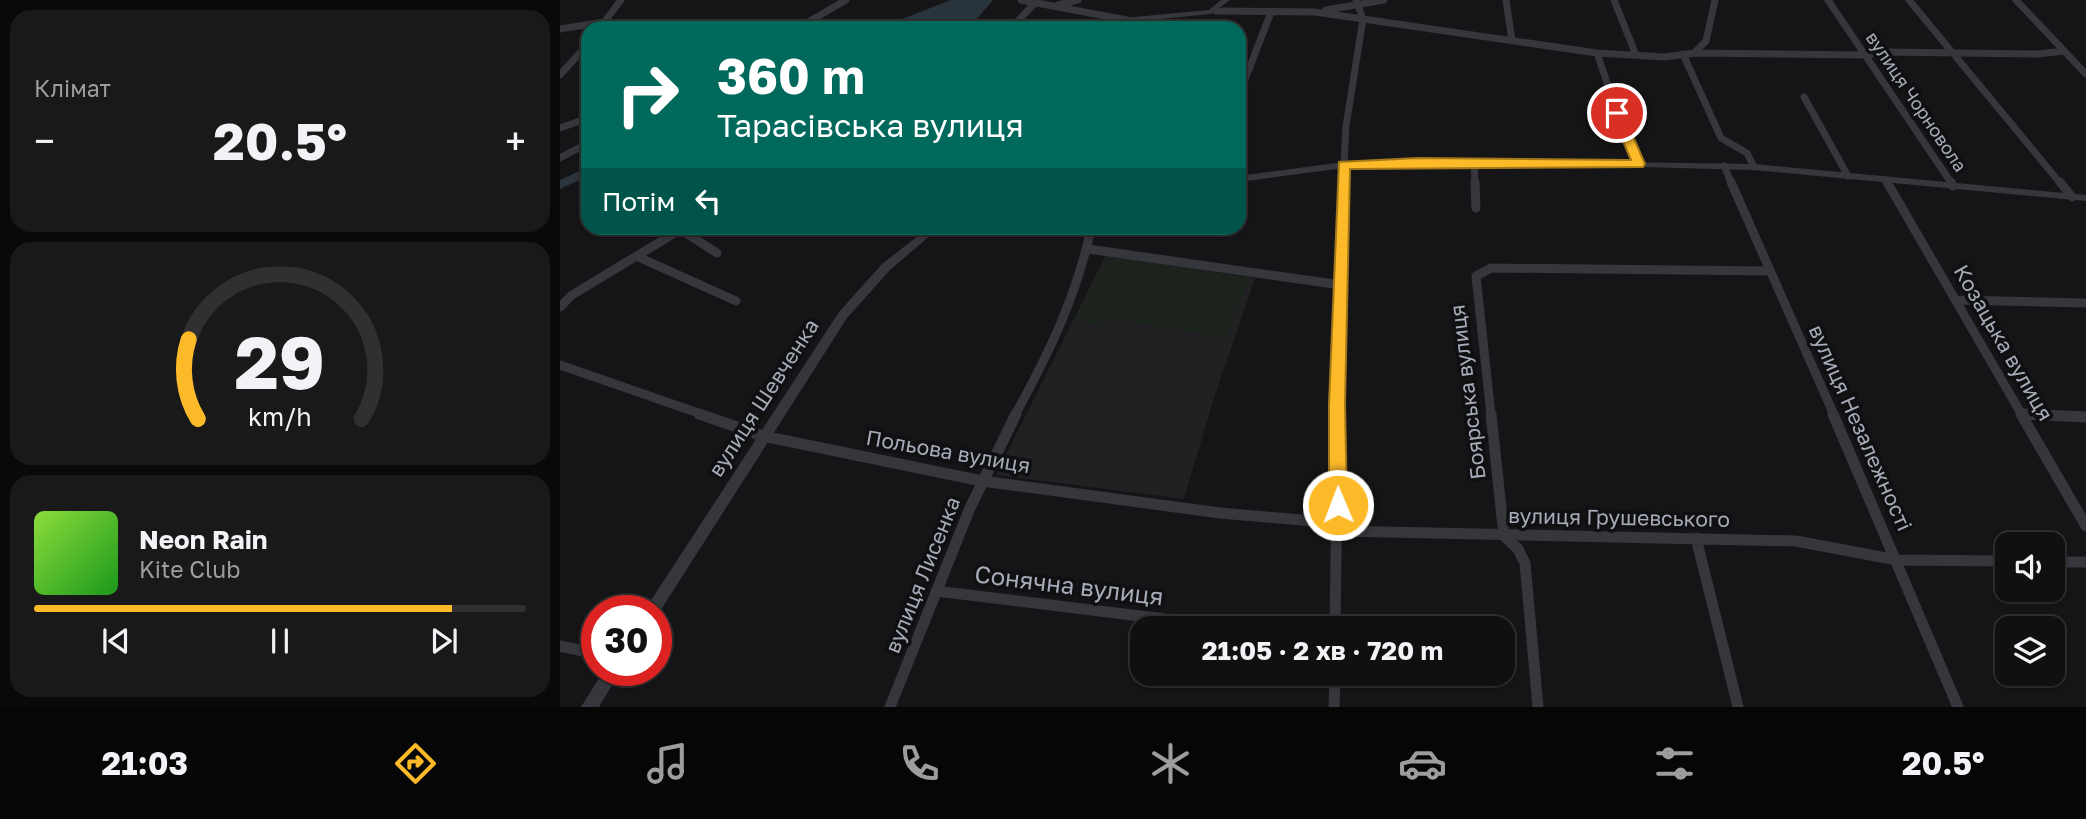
<!DOCTYPE html>
<html lang="uk">
<meta charset="utf-8">
<style>
:root{--surface:#101011;--page:#19191a;--text:#f1f3f6;--muted:#9c9d9f;--line:#303031;--accent:#fdba28}
body{margin:0;font-family:"Golos Text",sans-serif;background:var(--page);color:var(--text);height:100vh;display:flex;flex-direction:column;font-size:26px;white-space:nowrap}
*{box-sizing:border-box;margin:0}
p{font-size:23px;color:var(--muted)}
.icon{flex:none;width:38px;height:38px;fill:none;stroke:currentColor;stroke-width:2;stroke-linecap:round;stroke-linejoin:round}
.map{position:relative;flex:1;overflow:hidden}
.panel{display:flex;flex-direction:column;gap:10px;padding:10px;background:#090909;width:560px}
.panel>*{flex:none}
.banner{position:absolute;left:21px;top:21px;width:665px;height:214px;border-radius:21px;box-shadow:0 2px 5px #0004,0 0 0 2px var(--line);background:#00695c;color:#fff;overflow:hidden}
.controls{position:absolute;left:1435px;top:532px;display:grid;gap:14px}
.controls a{display:grid;place-items:center;width:70px;height:70px;border-radius:14px;background:var(--surface);box-shadow:0 2px 5px #0004,0 0 0 2px var(--line);font-size:35px}
.speed{position:absolute;left:21px;top:595px;display:flex;gap:14px;font-size:35px;font-weight:700;text-align:center}
.speed>*{display:grid;place-content:center;width:91px;height:91px;border-radius:50%;background:var(--surface);box-shadow:0 2px 5px #0004,0 0 0 2px var(--line);line-height:1}
.speed .limit{border:10px solid #d22;background:#fff;color:#111}
.pin{position:absolute;display:grid;place-items:center;width:60px;height:60px;color:#fff;margin:-30px;border:4px solid #fff;border-radius:50%;box-shadow:0 2px 7px #0007}
.me{position:absolute;width:77px;margin:-38px;rotate:359deg;stroke-linejoin:round;filter:drop-shadow(0 0 5px #0008)}
.turn{display:flex;align-items:center;gap:24px;height:147px;padding:0 21px;font-size:32px}
.turn .icon{width:91px;height:91px;stroke-width:2.5}
.turn b{display:block;font-size:49px;line-height:60px}
.then{display:flex;align-items:center;height:66px;padding:0 21px;background:#0003;gap:14px;font-size:26px}
.big{font-size:52px;font-weight:700;line-height:1.1}
.panel .tile{flex:1;display:flex;flex-direction:column;justify-content:center;gap:10px;min-width:0;padding:0 24px;border-radius:21px;background:var(--page)}
.panel .dial{align-items:center;gap:0}
.dial svg{height:182px;overflow:visible;fill:none;stroke:var(--line);stroke-width:7;stroke-linecap:round;text-anchor:middle}
.dial text{fill:var(--text);stroke:none}
.song{display:flex;align-items:center;gap:21px}
.cover{width:84px;height:84px;border-radius:10px;background:linear-gradient(135deg,hsl(90 70% 55%),hsl(120 70% 35%))}
.played{height:7px;border-radius:4px;background:linear-gradient(90deg,var(--accent) 85%,var(--line) 85%)}
.keys{display:flex;justify-content:space-around;direction:ltr}
.heat{display:flex;justify-content:space-between;align-items:center;font-size:38px;direction:ltr}
.trip{position:absolute;left:570px;top:616px;width:385px;height:70px;border-radius:21px;background:var(--surface);box-shadow:0 2px 5px #0004,0 0 0 2px var(--line);font-weight:700;line-height:70px;text-align:center}
.dock{display:flex;height:112px;justify-content:space-around;align-items:center;background:#060607;color:var(--muted)}
.dock .icon{width:49px;height:49px}
.dock .active{color:var(--accent)}
.dock b{font-size:32px;color:var(--text)}
main{display:flex;flex:1;min-height:0}
.map>svg:first-child{display:block}
</style>
<main>
<section class="panel">
<div class="tile"><p>Клімат</p>
<div class="heat"><a>−</a><b class="big">20.5°</b><a>+</a></div>
</div>
<div class="tile dial"><svg viewBox="0 0 100 80">
<path d="M14 69A42 42 0 1 1 86 69"/>
<path d="M14 69A42 42 0 0 1 10 34" stroke="#fdba28"/>
<text x="50" y="56" font-size="32" font-weight="700">29</text>
<text x="50" y="72" font-size="11">km/h</text>
</svg></div>
<div class="tile">
<div class="song"><i class="cover"></i><div><b>Neon Rain</b><p>Kite Club</p></div></div>
<div class="played"></div>
<div class="keys"><svg class="icon" aria-label="previous" viewBox="0 0 24 24"><path d="M18 5L8 12l10 7zM5 5v14"/></svg><svg class="icon" aria-label="pause" viewBox="0 0 24 24"><path d="M8 5v14M16 5v14"/></svg><svg class="icon" aria-label="next" viewBox="0 0 24 24"><path d="M6 5l10 7-10 7zM19 5v14"/></svg></div>
</div>
</section>
<div class="map">
<svg width="1526" height="707" viewBox="0 0 1526 707">
<rect width="100%" height="100%" fill="#151517"/>
<!-- built -->
<path fill="#212124" d="M546 255 695 278 654 398 624 499 436 475Z"/>
<!-- green -->
<path fill="#1b231c" d="M548 257 688 278 667 338 545 318 541 325 515 320Z"/>
<!-- water -->
<path fill="#2a343c" d="M391 0H433L409 28H319Z"/>
<g fill="none" stroke-linecap="round" stroke-linejoin="round">
<!-- river -->
<path fill="#2a343c" fill-rule="evenodd" d="M28 167V176L0 189V180Z"/>
<!-- minor-far2 -->
<path stroke="#36373d" stroke-width="7" d="M461 0 567 20
M946 0 952 41
M1054 0 1076 55
M1268 0 1392 184
M1349 0 1501 184
M1456 0 1526 74
M498 5 518 0
M766 10 824 0
M656 11 755 12 1037 53 1105 57 1134 53 1307 55 1327 52 1478 54 1504 51
M42 25 61 0
M238 28 286 0
M451 28 475 3
M0 29 44 22
M1037 53 1064 133 1079 164
M1134 53 1146 41 1155 0
M20 54 28 69
M1123 54 1161 138 1187 153 1194 167
M0 75 28 44
M679 95 711 12
M1244 97 1288 176
M0 128 28 118
M0 158 28 143
M914 162 915 184
M1164 166 1172 184
M1326 180 1328 184
M783 184 786 126 803 19 796 0"/>
<!-- minor-far1 -->
<path stroke="#36373d" stroke-width="9" d="M915 182 916 208
M1171 182 1274 415
M1327 182 1462 415
M1391 182 1393 186
M1500 182 1512 197
M120 229 157 253
M528 249 781 285
M76 256 176 301
M1396 300 1526 303
M0 307 12 295 123 228
M0 365 144 415
M1463 414 1494 415
M455 415C488 355 517 296 531 228
M778 415 783 182
M931 415 916 276 931 268 1209 271"/>
<!-- minor -->
<path stroke="#36373d" stroke-width="11" d="M139 414 203 436 422 481 660 513 754 521 778 531 1236 541 1337 560 1447 561
M931 414 944 536 958 549 965 563 978 707
M1273 414 1398 707
M1461 414 1526 526
M1463 414 1526 417
M1136 538 1178 707
M1493 562H1526
M376 591 678 628
M775 628 778 414
M0 646 37 654
M330 707 410 508 456 414
M774 707 775 674"/>
<!-- tertiary -->
<path fill="#36373d" fill-rule="evenodd" d="M661 0H670L651 14 570 22 565 28H556L564 18 649 10Z
M832 159 1194 164 1526 195V201L1194 170 1079 167 832 165 784 168 679 182V176L784 162Z
M368 228H379L330 270 287 318 97 616 96 611H84L279 312 322 264Z
M44 670H61L39 707H21Z"/>
</g>
<!-- route -->
<path fill="#fdba28" stroke="#a4791a" stroke-width="2" d="M1057 109 1063 113 1085 164 1083 167 790 169 785 404 787 505 784 511 778 514 772 511 769 505V404L779 162 858 158 1071 160 1051 113Z"/>
<g text-anchor="middle" stroke-width="7" stroke-linejoin="round" paint-order="stroke">
<!-- far-street labels -->
<g font-size="18" fill="#a6abb8" stroke="#101012">
<text transform="translate(1356 102) rotate(56)" y="6">вулиця Чорновола</text>
</g>
<!-- street labels -->
<g font-size="21" fill="#a6abb8" stroke="#101012">
<text transform="translate(1443 343) rotate(60)" y="7">Козацька вулиця</text>
<text transform="translate(908 392) rotate(-97)" y="7">Боярська вулиця</text>
<text transform="translate(204 398) rotate(-57)" y="7">вулиця Шевченка</text>
<text transform="translate(1300 428) rotate(66)" y="7">вулиця Незалежності</text>
<text transform="translate(388 452) rotate(10)" y="7">Польова вулиця</text>
<text transform="translate(1059 518) rotate(1)" y="7">вулиця Грушевського</text>
<text transform="translate(363 575) rotate(-68)" y="7">вулиця Лисенка</text>
</g>
<!-- near-street labels -->
<g font-size="24" fill="#a6abb8" stroke="#101012">
<text transform="translate(509 586) rotate(7)" y="8">Сонячна вулиця</text>
</g>
</g>
</svg>
<div class="controls">
<a><svg class="icon" aria-label="sound" viewBox="0 0 24 24"><path d="M4 9h4l5-4v14l-5-4H4zM17 9q2 3 0 6"/></svg></a>
<a><svg class="icon" aria-label="layers" viewBox="0 0 24 24"><path d="M12 4l9 5-9 5-9-5zM3 14l9 5 9-5"/></svg></a>
</div>
<div class="speed"><div class="limit">30</div></div>
<div class="pin" style="left:1057px;top:113px;background:#d93025"><svg class="icon" aria-label="arrive" viewBox="0 0 24 24"><path d="M6 21V4h12l-3 4 3 4H6"/></svg></div>
<svg class="me" style="left:778px;top:505px" viewBox="-20 -20 40 40"><circle r="17" fill="#fdba28" stroke="#fff" stroke-width="3"/><path d="M0-11L8 9 0 5-8 9z" fill="#fff"/></svg>
<div class="trip">21:05 · 2 хв · 720 m</div>
<div class="banner">
<div class="turn"><svg class="icon" aria-label="right" viewBox="0 0 24 24"><path d="M7 20v-9h11M14 6l5 5-5 5"/></svg><div><b>360 m</b>Тарасівська вулиця</div></div>
<div class="then">Потім<svg class="icon" aria-label="left" viewBox="0 0 24 24"><path d="M17 20v-9H6M10 6l-5 5 5 5"/></svg></div>
</div>
</div>
</main>
<nav class="dock">
<b>21:03</b>
<svg class="icon active" aria-label="directions" viewBox="0 0 24 24"><path d="M12 3l9 9-9 9-9-9zM9 14v-3h6M13 9l2 2-2 2"/></svg>
<svg class="icon" aria-label="music" viewBox="0 0 24 24"><path d="M9 18V5l10-2v13"/><circle cx="6" cy="18" r="3"/><circle cx="16" cy="16" r="3"/></svg>
<svg class="icon" aria-label="phone" viewBox="0 0 24 24"><path d="M5 4h4l2 5-3 2q2 4 5 5l2-3 5 2v4C11 20 4 13 5 4z"/></svg>
<svg class="icon" aria-label="climate" viewBox="0 0 24 24"><path d="M12 3v18M4 7l16 10M4 17L20 7"/></svg>
<svg class="icon" aria-label="car" viewBox="0 0 24 24"><path d="M5 17H2v-5l4-1 3-4h7l3 4 3 1v5h-3M9 17h6M6 11h13"/><circle cx="7" cy="17" r="2"/><circle cx="17" cy="17" r="2"/></svg>
<svg class="icon" aria-label="filters" viewBox="0 0 24 24"><path d="M4 7h16M4 17h16"/><circle cx="9" cy="7" r="2"/><circle cx="15" cy="17" r="2"/></svg>
<b>20.5°</b>
</nav>
